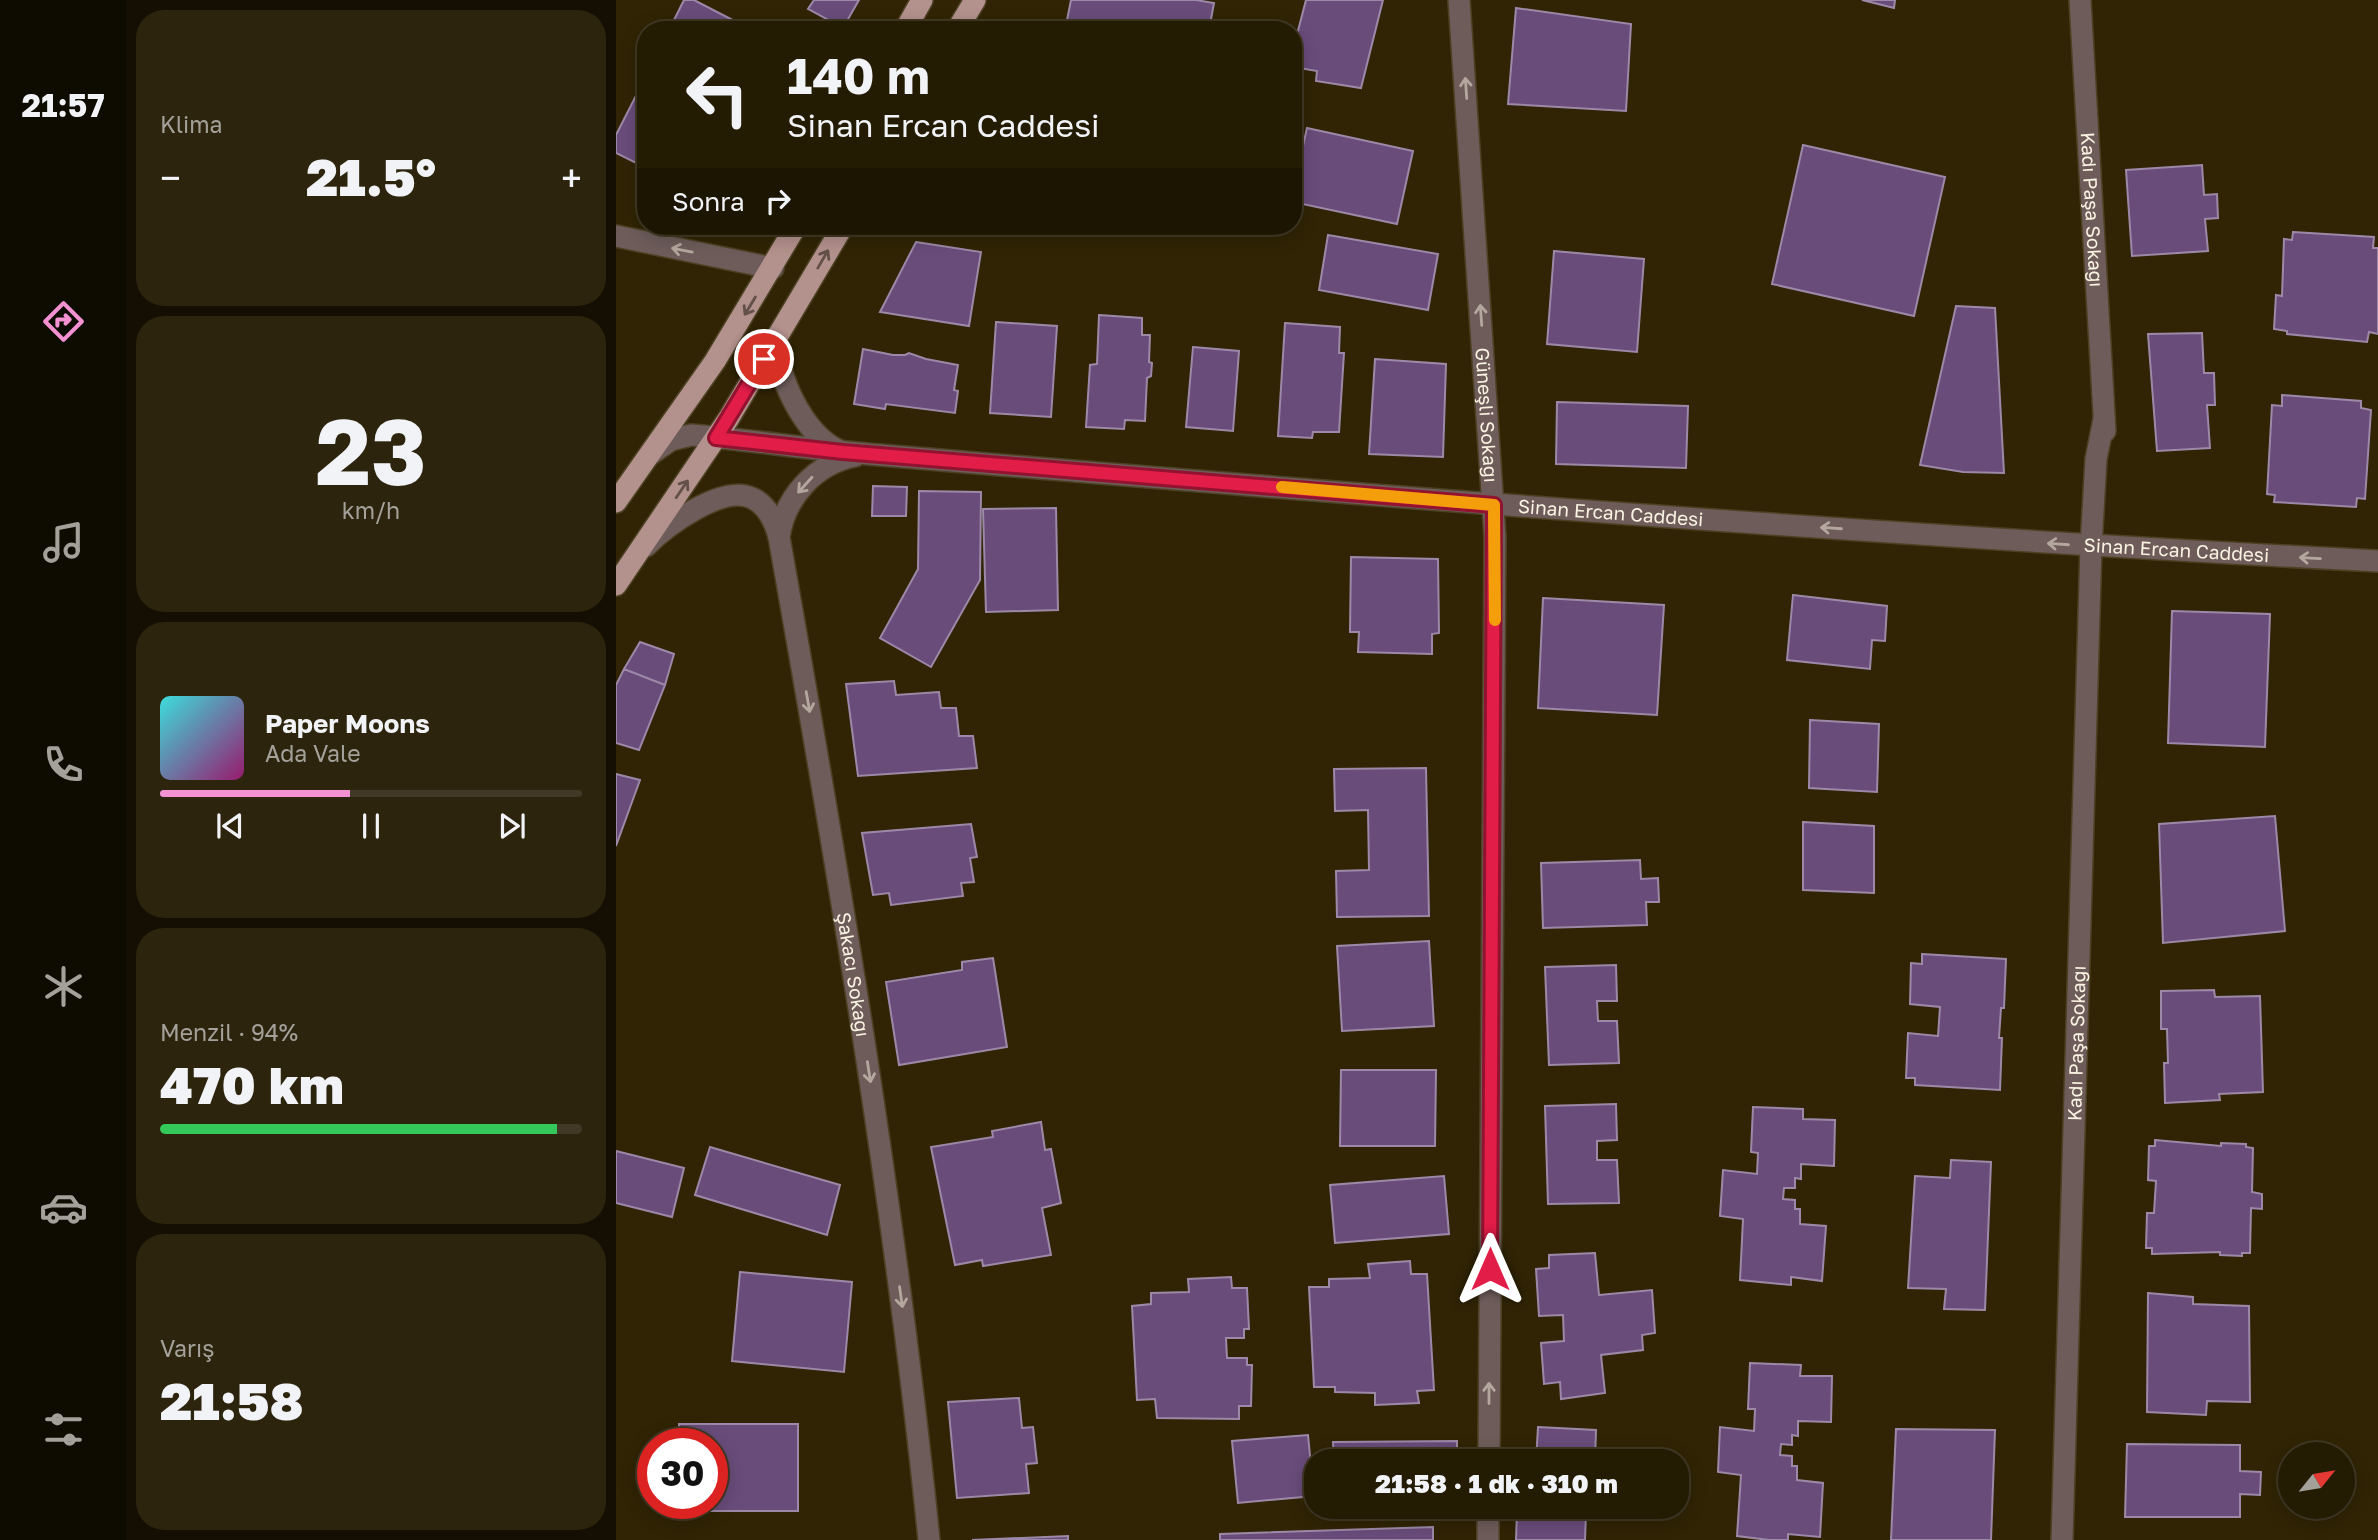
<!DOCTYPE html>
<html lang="tr">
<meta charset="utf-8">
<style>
:root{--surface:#241b03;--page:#2c240d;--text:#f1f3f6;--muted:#a3a19a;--line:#413925;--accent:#f491d3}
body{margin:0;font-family:"Golos Text",sans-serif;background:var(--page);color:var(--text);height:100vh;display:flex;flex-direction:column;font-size:26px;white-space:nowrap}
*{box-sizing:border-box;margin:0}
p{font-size:23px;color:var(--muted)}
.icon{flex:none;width:38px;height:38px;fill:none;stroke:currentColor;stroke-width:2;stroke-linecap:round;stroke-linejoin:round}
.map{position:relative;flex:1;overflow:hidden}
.panel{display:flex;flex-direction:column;gap:10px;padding:10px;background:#140f02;width:490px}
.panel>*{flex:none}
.top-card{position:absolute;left:21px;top:21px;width:665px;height:214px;border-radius:28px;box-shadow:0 4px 18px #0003,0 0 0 2px var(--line);background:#241b03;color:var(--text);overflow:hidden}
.needle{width:46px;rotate:60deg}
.controls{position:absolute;left:1662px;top:1442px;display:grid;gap:14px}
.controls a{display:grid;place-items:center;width:77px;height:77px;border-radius:50%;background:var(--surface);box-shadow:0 4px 18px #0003,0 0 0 2px var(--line);font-size:35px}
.speed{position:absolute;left:21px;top:1428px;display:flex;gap:14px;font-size:35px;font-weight:700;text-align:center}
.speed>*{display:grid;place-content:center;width:91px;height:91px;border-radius:50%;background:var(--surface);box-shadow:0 4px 18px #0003,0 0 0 2px var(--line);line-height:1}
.speed .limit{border:10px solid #d22;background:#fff;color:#111}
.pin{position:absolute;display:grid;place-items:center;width:60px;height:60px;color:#fff;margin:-30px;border:4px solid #fff;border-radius:50%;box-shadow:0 2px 7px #0007}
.me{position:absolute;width:77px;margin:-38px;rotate:0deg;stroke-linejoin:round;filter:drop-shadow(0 0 5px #0008)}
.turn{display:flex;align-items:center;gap:24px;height:147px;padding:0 35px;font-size:32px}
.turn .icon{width:91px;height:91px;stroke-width:2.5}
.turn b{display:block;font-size:49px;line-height:60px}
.then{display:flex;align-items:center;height:66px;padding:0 35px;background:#0003;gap:14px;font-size:26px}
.big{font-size:52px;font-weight:800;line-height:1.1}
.panel .tile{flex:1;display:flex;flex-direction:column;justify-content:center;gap:10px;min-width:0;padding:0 24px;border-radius:28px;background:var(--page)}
.panel .dial{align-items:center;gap:0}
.dial b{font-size:91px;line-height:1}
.song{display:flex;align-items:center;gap:21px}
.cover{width:84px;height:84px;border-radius:10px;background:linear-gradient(135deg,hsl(180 70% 55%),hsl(320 70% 35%))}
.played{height:7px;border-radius:4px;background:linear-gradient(90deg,var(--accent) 45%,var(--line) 45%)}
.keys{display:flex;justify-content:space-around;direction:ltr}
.heat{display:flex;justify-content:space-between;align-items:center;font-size:38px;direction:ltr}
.charge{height:10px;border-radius:5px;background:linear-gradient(90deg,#34c759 94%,var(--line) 0)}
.trip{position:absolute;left:688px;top:1449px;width:385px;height:70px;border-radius:28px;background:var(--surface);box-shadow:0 4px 18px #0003,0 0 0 2px var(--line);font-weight:800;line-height:70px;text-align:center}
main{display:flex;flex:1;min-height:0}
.tabs{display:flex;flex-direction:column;width:126px;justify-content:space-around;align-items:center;background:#0e0b01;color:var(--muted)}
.tabs .icon{width:49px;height:49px}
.tabs .on{color:var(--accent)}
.tabs b{font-size:32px;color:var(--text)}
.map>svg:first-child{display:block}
</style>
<main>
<nav class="tabs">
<b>21:57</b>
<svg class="icon on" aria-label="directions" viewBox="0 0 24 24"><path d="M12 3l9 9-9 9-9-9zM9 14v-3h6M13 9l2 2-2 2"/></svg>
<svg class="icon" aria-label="music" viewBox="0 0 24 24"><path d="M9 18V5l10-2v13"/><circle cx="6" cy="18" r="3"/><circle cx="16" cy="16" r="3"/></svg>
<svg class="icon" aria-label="phone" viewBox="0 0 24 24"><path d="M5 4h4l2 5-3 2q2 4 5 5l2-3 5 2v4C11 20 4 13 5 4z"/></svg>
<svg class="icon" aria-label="climate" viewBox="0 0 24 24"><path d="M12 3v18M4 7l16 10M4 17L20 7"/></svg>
<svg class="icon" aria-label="car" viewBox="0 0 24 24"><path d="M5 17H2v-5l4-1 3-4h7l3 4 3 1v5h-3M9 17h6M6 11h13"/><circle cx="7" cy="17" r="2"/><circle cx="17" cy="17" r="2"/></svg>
<svg class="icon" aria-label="filters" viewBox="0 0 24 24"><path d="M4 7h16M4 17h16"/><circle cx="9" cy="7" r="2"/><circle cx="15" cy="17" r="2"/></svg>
</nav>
<section class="panel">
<div class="tile"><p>Klima</p>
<div class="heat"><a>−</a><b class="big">21.5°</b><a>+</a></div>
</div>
<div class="tile dial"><b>23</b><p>km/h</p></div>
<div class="tile">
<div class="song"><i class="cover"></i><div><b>Paper Moons</b><p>Ada Vale</p></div></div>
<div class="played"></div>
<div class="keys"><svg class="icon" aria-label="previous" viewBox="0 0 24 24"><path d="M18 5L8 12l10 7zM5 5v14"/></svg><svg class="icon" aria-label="pause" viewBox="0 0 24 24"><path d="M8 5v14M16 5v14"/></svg><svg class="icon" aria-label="next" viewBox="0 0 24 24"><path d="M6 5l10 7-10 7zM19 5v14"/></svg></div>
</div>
<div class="tile"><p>Menzil · 94%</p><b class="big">470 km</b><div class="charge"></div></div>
<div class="tile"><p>Varış</p><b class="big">21:58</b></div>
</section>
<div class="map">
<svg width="1762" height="1540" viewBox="0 0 1762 1540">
<rect width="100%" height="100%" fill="#302404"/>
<!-- building -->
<path fill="#694c7a" stroke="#9c89a8" stroke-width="2" d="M68 0H78L136 30H53Z
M198 0H243L227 28 192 9Z
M455 0H580L598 3 593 30H449Z
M690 0H767L745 88 700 81 701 71 677 67V50Z
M1246 0H1279L1278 8Z
M900 8 1015 24 1010 111 892 104Z
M30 76V168L0 153V135Z
M691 128 797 151 781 224 677 202V191Z
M1187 145 1329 177 1298 316 1156 284Z
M1586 165 1588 195 1601 194 1602 218 1589 219 1592 251 1516 256 1510 170Z
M1677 232 1758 237 1757 248H1762V334L1753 332 1751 342 1671 334V331L1658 329 1660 295 1666 296 1668 239 1676 240Z
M712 235 822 254 812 310 703 290Z
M300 242 365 252 353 326 264 312Z
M938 251 1028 259 1021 352 931 344Z
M1340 306 1379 308 1388 473 1347 472 1304 465Z
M483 315 526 318V335H534L533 362 536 363 535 376 531 378 529 421 509 420 508 429 470 427 474 365 481 364Z
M380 322 441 326 435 417 374 413Z
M669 323 724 327 723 353H728L723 432H697L696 438 662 436Z
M1586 333 1588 373H1598L1599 405H1591L1594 448 1541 451 1532 334Z
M577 347 623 351 617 431 570 427Z
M247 349 277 355H289L293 353 310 359 342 365 338 390 342 391 339 413 270 404 269 409 238 404Z
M759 359 830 364 827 457 753 454Z
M1666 395 1745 401V408L1755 410 1749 499 1741 498 1740 507 1658 502 1659 495 1651 494 1656 405 1666 406Z
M941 402 1072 406 1070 468 940 464Z
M257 486 291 487 290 516H256Z
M303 491 365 492 364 580 315 667 264 638 302 569Z
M440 508 442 610 370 612 367 509Z
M735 557 822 559 823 633 816 634V654L742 652 743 632H734Z
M1177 595 1271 606 1269 641 1256 640 1254 669 1171 660Z
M927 598 1048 605 1041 715 922 708Z
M1556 611 1654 614 1649 747 1552 743Z
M24 642 58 654 49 685 8 669Z
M8 669 49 685 23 750 0 743V685Z
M278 681 280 695 323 692 325 708H340L343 736H357L361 768 242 776 230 684Z
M1194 720 1263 724 1261 792 1193 788Z
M810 768 813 916 721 917 720 871 753 870 752 810 719 811 718 769Z
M0 774 24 780 0 846Z
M1659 816 1669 931 1547 943 1543 824Z
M1187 822 1258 826V893L1187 890Z
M355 824 361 857 354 858 358 882 345 883 347 896 275 905 273 893 257 895 246 833Z
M1024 860 1025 879 1042 878 1043 902H1030L1031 925 927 928 925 863Z
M813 941 818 1026 726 1031 721 946Z
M1306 954 1390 959 1388 1008H1385L1383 1038H1386L1384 1090 1299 1085V1078H1290L1292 1033 1322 1036 1324 1007 1294 1004 1295 963 1306 964Z
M377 958 391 1047 283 1065 270 982 346 970V962Z
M1000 965 1001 1001H981L982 1021H1001L1003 1063 933 1065 929 967Z
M1598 990 1599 997 1644 996 1647 1092 1603 1094 1604 1100 1549 1103 1548 1063H1552L1551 1029H1545V991Z
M725 1070H820L819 1146H724Z
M1000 1104 1001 1140 981 1141V1160H1001L1003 1203 932 1204 929 1106Z
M1137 1107 1187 1109V1119L1219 1120 1218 1166 1185 1164V1179L1179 1178V1188H1168L1167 1199 1179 1200V1209H1184V1224L1210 1226 1206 1281 1175 1277V1285L1124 1280 1127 1219 1104 1216 1107 1170 1141 1174 1142 1153 1135 1152Z
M425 1122 429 1150 435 1149 445 1203 426 1208 435 1255 367 1266 366 1260 339 1265 315 1147 377 1137 376 1131Z
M1539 1140 1605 1146V1143L1630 1144V1147L1637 1148 1636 1192 1646 1194V1209L1635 1208 1634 1253H1626V1256L1604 1255V1252L1536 1254V1248H1530L1531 1213H1538L1540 1181 1532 1180 1533 1146H1539Z
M94 1147 224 1185 211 1235 79 1195Z
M0 1151 68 1168 56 1217 0 1203Z
M1335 1160 1375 1162 1369 1310 1328 1309 1330 1289 1292 1288 1299 1176 1334 1178Z
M828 1176 833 1234 719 1243 714 1185Z
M979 1253 983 1295 1036 1290 1039 1333 1026 1335 1027 1350 985 1355 989 1393 945 1399 944 1382 928 1384 925 1343 948 1341 947 1315 923 1316 920 1269 933 1268V1255Z
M794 1261 795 1274H811L818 1390 801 1391 803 1403 759 1405V1393L719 1392V1387H698L693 1287H713V1279L754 1278 752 1264Z
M124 1272 236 1282 228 1372 116 1361Z
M615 1277 616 1288H631L633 1329H628V1338H610L611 1358H631V1365H636L635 1406H623V1419L541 1418 539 1399 521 1400 516 1306 535 1304V1293L573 1292 572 1279Z
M1532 1293 1577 1297V1304L1633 1306 1634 1402 1591 1401 1590 1415 1531 1412Z
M1134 1363 1185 1365 1184 1376H1216L1215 1422 1182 1421V1436L1176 1435V1445L1165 1444 1164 1455 1176 1456V1466H1181V1480L1207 1483 1204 1537 1172 1534V1540H1153L1121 1536 1125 1475 1102 1472 1104 1427 1138 1431 1139 1409H1132Z
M403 1398 406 1428 417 1427 421 1463 410 1464 413 1493 341 1498 332 1402Z
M63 1424H182V1511H64V1503H96V1444H63Z
M922 1427 980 1430 979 1461H920Z
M1280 1429 1379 1430 1375 1540H1275Z
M692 1435 698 1496 622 1503 616 1441Z
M841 1441V1461H718L717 1442Z
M1511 1444 1624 1445V1471L1645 1472 1644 1495 1624 1494V1517H1509Z
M901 1510 970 1513 969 1540H900Z
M817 1527V1540H604V1534Z
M452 1536V1540H356Z"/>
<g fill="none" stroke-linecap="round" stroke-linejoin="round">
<defs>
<g id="minor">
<path id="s1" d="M843 0 879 537 873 1461"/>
<path id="s2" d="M1464 0 1489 431"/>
<path d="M0 236 157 268"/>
<path d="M161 337C159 374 187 433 222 450"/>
<path id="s3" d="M35 454 55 440 75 435C134 440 193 449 252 454 755 496 1258 535 1762 561"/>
<path id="s4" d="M239 456C199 464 169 497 163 537 222 870 279 1203 313 1540"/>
<path d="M30 546C50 526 106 484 136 498 151 505 159 522 163 537"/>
<path d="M872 1540V1507"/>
<path id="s5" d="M1446 1540 1475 546 1480 459 1488 419"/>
</g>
<path id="major" d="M289 30 306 0
M341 30 359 0
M0 502 99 361 180 226
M0 585 113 418 227 226"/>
</defs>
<!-- minor casing -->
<use href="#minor" stroke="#4c4123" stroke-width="24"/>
<!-- major casing -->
<use href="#major" stroke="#4c4123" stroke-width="24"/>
<!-- minor -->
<use href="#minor" stroke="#6d5c5a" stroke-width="21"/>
<!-- major -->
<use href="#major" stroke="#b3918d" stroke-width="21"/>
</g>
<!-- one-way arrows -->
<defs><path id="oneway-shaft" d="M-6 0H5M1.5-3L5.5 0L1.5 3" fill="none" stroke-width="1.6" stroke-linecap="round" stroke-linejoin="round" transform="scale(1.75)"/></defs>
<g stroke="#b4a89e">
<use href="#oneway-shaft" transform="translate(850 88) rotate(-94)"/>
<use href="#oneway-shaft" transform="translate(66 250) rotate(-169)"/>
<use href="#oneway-shaft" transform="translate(865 315) rotate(-94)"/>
<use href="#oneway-shaft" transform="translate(189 485) rotate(132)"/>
<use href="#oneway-shaft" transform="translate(1215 528) rotate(-176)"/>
<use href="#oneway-shaft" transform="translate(1442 544) rotate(-176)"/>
<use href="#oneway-shaft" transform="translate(1694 558) rotate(-177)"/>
<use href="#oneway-shaft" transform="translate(192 702) rotate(80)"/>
<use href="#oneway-shaft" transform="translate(253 1072) rotate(81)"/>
<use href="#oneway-shaft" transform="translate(285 1297) rotate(82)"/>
<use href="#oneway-shaft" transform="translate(873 1393) rotate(-90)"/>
</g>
<g stroke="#635048">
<use href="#oneway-shaft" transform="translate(207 259) rotate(-60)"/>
<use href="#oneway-shaft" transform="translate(134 306) rotate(121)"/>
<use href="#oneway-shaft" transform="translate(66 489) rotate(-56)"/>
</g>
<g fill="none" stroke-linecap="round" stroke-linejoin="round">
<defs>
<path id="route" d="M148 359 100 438 227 452 878 505 874 1269"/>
</defs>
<!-- route casing -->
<use href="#route" stroke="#92132f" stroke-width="18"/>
<!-- route -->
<use href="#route" stroke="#e11d48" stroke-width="12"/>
<!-- slow -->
<path stroke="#f59e0b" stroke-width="12" d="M666 487 878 505 879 620"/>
</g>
<g text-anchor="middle" stroke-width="7" stroke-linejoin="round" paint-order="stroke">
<!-- street labels -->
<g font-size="19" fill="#faf3e1" stroke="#130e03">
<text dy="7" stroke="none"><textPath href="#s2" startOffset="210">Kadı Paşa Sokağı</textPath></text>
<text dy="7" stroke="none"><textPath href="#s1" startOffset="416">Güneşli Sokağı</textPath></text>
<text dy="7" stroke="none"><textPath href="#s3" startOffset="968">Sinan Ercan Caddesi</textPath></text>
<text dy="7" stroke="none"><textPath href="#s3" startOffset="1535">Sinan Ercan Caddesi</textPath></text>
<text dy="7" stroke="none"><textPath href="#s4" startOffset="562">Şakacı Sokağı</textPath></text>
<text dy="7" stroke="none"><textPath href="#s5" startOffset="497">Kadı Paşa Sokağı</textPath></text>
</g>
</g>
</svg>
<div class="controls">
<a><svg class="needle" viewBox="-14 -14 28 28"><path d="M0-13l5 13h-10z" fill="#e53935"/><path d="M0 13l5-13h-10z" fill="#a3a19a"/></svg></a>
</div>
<div class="speed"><div class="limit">30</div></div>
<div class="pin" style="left:148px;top:359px;background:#d93025"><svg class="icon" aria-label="arrive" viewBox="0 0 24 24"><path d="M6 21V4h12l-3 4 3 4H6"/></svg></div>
<svg class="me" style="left:874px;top:1269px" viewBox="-20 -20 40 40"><path d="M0-17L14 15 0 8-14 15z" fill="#e11d48" stroke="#fff" stroke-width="4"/></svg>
<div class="trip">21:58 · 1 dk · 310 m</div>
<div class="top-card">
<div class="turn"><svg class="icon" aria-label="left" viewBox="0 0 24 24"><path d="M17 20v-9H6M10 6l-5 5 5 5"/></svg><div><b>140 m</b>Sinan Ercan Caddesi</div></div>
<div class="then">Sonra<svg class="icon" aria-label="right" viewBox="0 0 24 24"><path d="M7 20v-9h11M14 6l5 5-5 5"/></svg></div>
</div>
</div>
</main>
